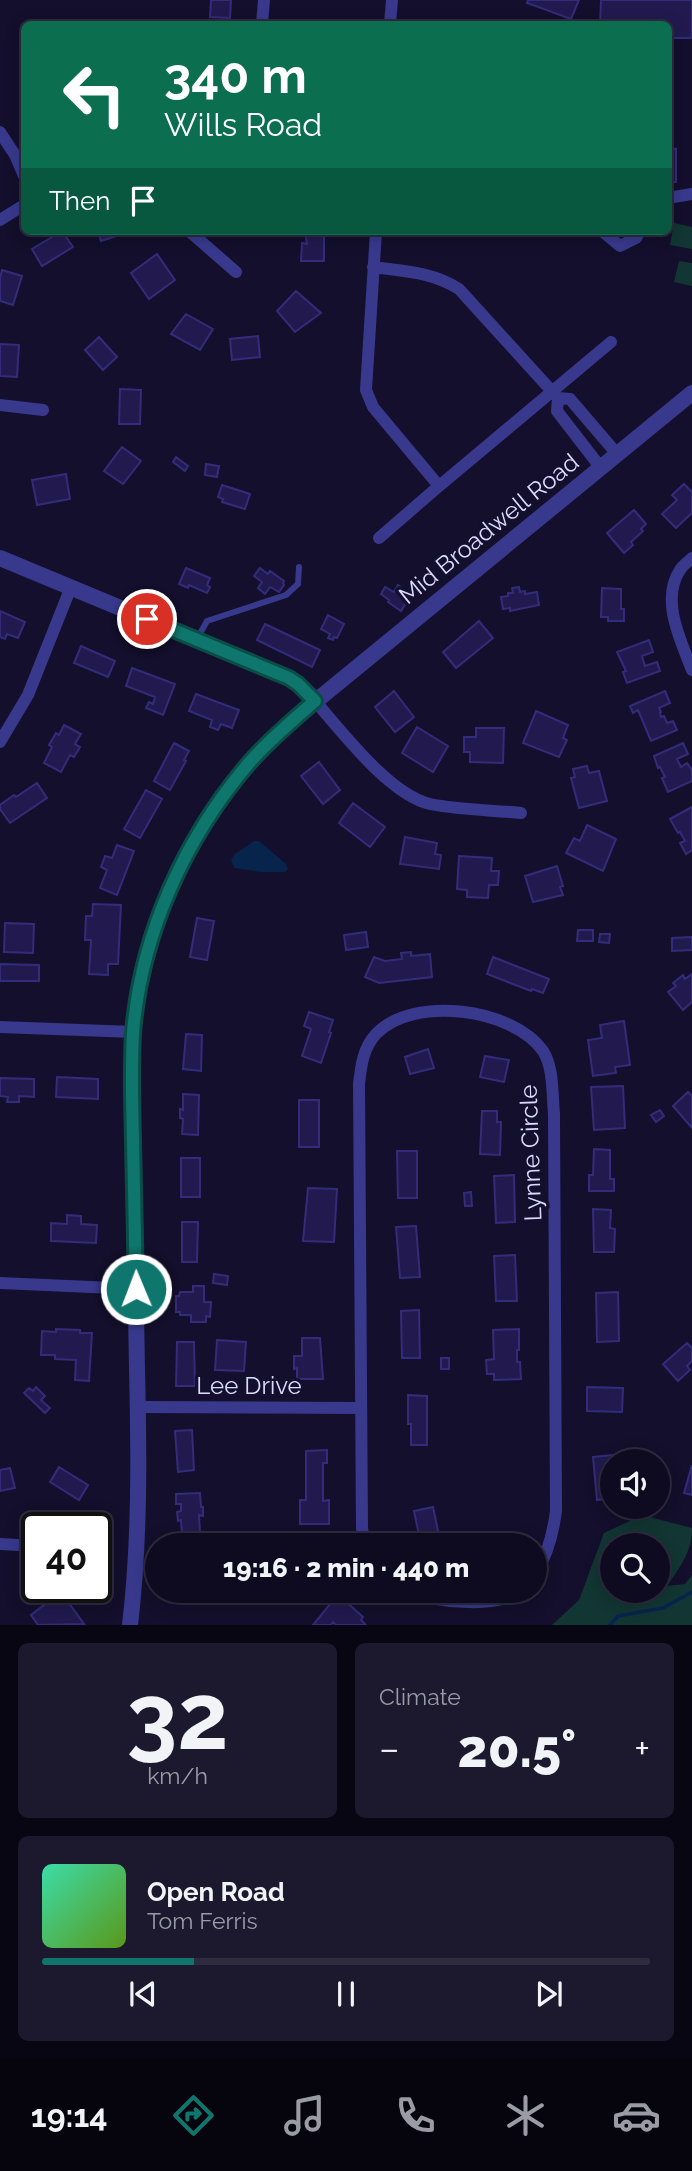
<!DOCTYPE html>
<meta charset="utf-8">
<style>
:root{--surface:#0e0b21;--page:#1c192e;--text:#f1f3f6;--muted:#9b9ba5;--line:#2e2b3f;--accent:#0f766e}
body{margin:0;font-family:Raleway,sans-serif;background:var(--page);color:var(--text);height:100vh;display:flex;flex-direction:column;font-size:26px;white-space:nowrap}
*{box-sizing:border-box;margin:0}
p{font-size:23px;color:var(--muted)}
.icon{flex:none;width:38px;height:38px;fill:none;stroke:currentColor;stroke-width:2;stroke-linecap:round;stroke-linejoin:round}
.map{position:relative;height:1625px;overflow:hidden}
.side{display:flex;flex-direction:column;gap:18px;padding:18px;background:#080612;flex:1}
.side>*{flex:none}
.hud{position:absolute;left:21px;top:21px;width:651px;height:214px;border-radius:10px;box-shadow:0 4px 18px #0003,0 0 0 2px var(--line);background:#0b6e4f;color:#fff;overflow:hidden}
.controls{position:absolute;left:600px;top:1449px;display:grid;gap:14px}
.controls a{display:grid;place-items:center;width:70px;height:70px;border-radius:50%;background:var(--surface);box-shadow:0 4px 18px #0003,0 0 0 2px var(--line);font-size:35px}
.speed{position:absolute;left:21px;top:1512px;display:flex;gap:14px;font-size:35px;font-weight:700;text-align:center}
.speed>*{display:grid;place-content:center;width:91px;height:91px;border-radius:50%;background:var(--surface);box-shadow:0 4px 18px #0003,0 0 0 2px var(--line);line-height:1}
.speed .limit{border:4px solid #111;border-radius:10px;background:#fff;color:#111}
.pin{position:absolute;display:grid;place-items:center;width:60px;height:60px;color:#fff;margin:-30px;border:4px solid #fff;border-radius:50%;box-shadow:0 2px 7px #0007}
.me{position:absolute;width:77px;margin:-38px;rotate:359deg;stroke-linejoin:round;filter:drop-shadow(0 0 5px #0008)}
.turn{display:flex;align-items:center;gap:24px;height:147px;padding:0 28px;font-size:32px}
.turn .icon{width:91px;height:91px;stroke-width:2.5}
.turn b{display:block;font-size:49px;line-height:60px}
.then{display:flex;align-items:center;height:66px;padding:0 28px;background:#0003;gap:14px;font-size:26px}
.big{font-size:52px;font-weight:800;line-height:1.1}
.side .tile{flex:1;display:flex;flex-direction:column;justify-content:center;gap:10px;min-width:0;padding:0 24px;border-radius:10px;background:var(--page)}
.side .dial{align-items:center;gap:0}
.dial b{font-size:91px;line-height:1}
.song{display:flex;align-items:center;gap:21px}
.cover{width:84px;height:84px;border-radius:10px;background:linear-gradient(135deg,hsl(160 70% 55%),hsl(90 70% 35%))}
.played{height:7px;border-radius:4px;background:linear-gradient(90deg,var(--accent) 25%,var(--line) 25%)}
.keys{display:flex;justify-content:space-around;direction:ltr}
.heat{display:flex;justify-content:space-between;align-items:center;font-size:38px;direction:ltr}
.side .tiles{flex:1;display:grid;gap:18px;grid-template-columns:1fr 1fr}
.tile:last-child{grid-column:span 2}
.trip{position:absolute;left:145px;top:1533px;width:402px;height:70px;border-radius:35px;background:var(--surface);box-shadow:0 4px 18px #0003,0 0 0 2px var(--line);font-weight:800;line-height:70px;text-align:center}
.tab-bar{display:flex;height:112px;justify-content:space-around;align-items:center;background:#06040d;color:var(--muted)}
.tab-bar .icon{width:49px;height:49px}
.tab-bar .current{color:var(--accent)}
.tab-bar b{font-size:32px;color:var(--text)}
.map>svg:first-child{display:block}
</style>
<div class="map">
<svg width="692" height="1625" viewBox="0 0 692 1625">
<rect width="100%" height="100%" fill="#130f2c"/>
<!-- green -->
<path fill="#123633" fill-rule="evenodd" d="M674 223 692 227V249L670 245Z
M679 261 692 263V286L674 282Z
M642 1515 692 1528C692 1552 680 1567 667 1586L685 1584 692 1575V1625H552L579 1600 604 1533ZM612 1545H658V1591H612Z"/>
<!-- water -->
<path fill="#07244d" d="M254 841H259L286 864 288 869 285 872H261L234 868 231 860 235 854Z"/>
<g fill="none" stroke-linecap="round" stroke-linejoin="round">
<!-- stream -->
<path stroke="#07244d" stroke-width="3.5" d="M610 1625 618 1616 663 1608 692 1592"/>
</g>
<!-- building -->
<path fill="#221a4e" stroke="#362b7b" stroke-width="2" d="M211 0H231L230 18 210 17Z
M528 0H579L571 19 527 3Z
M601 0H692V38H668V24H600Z
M303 21 328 22V24H302Z
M668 148 676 149V182H668Z
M62 231 73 247 42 266 32 249Z
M98 231H132L101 241Z
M305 231H324V261H301L302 243 307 244Z
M157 254 175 280 149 299 131 273Z
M2 270 22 276 13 305 0 301V278Z
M296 291 321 313 295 332 277 311Z
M186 314 213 329 200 350 171 334Z
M258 336 260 357 232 360 230 339Z
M99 337 117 357 103 370 85 350Z
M0 344 19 345 17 377 0 376Z
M120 389 141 390 140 424H119Z
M122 447 141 461 123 484 104 471Z
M176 457 188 466 185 471 173 462Z
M206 464 219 466 217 477 205 475Z
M66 474 70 499 37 505 32 480Z
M684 484 692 492V513L676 528 662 514 677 500 672 495Z
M222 485 250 494 245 509 222 502 223 499 218 497Z
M634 510 646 524 641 529 643 531 631 542 633 545 624 553 607 533Z
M186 568 210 578 207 585 210 587 207 593 189 585 188 588 179 584Z
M260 568 268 574 270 571 284 581 283 583 284 585 279 592 270 587 265 594 258 588 262 582 254 576Z
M398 585 412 594 401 611 388 602 389 600 381 594 385 587 394 592Z
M519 587 520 592 525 591V594L537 592 539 605 510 611V608L503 609 501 597 508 596V593H513L512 588Z
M602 588 621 589V609H624V621H608V617H601Z
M0 611 25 622 18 638 7 634 5 639 0 637Z
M328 615 344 624 337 638 334 637 333 640 328 638 330 634 321 629Z
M479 621 493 638 456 668 443 652Z
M265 624 320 650 312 667 257 640Z
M649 640 653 652 642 656 645 666 657 662 660 671 627 683 623 672 626 671 617 652Z
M81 646 115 661 108 677 74 663Z
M132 668 175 684 163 715 146 708 149 702 153 704 155 697 126 686Z
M394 691 414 717 395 732 375 707Z
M665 691 670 703 659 708 661 712 660 713 661 717 664 716 667 723 673 721 677 730 651 741 638 710 633 713 630 706Z
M196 694 239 710 232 728 221 724 218 730 210 727 212 720 189 711Z
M536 711 568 725 563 738 567 740 559 757 523 743Z
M64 725 81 734 75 744 80 747 74 757 70 755 61 772 44 763 52 747 49 745 56 733 59 735Z
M417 727 448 746 433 772 402 753Z
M476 728H504L503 763 470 762V752H464V737H476Z
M174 743 189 751 184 760 186 761 170 790 154 781Z
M683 743 688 754 677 759 681 767 687 763 692 770V781L668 792 662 778 665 777 660 767 658 768 654 756Z
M319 762 340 790 323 804 301 776Z
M587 766 589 773 599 771 607 801 579 808 571 778 575 777 573 769Z
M37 783 47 798 10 823 0 809V805L14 795 16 797Z
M146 790 162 799 140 838 124 829Z
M353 803 385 827 370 847 339 823Z
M692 807V850L686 854 680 843 685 841 680 832 678 833 670 819Z
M587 825 616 839 603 871 566 853 574 838 580 841Z
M405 837 437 843 435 854 441 855 439 869 400 864Z
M117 845 134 851 117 895 100 888 107 870 101 867 105 856 112 858Z
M459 856 492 858 491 871H499L498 885H489L488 898 467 897V890L457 889Z
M557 866 563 886 560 887 563 895 533 902 525 876Z
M93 904 121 905 118 964H108V975L89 974 91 940H85L86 916H92Z
M197 918 214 921 207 960 190 957Z
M5 923 34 924 33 953 4 952Z
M578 930H593V941H577Z
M366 932 368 947 346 950 344 935Z
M600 934H610L609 943 599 942Z
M692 937V950L672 951V938Z
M411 952V956L430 954 432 977 379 983 365 977 374 957 385 961 402 959 401 953Z
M493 957 549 979 543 993 532 989 531 991 487 974Z
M0 964 39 965V981H0Z
M692 974V1002L683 1010 668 992 676 986 673 983 683 975 685 979Z
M309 1012 333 1020 329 1032 331 1033 321 1063 302 1056 311 1029 304 1026Z
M624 1021 630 1065 615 1067 616 1073 593 1076 588 1040 602 1038 600 1025Z
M186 1034 202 1035 201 1071 183 1069Z
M428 1049 434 1068 410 1074 405 1057Z
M485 1056 509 1060 504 1082 480 1077Z
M57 1077 98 1079V1099L56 1097Z
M0 1078 34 1079V1097L19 1096V1102H7L8 1097 0 1096Z
M623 1086 625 1128 594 1130 591 1087Z
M688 1092 692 1096V1128L673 1106Z
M183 1094 199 1095 198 1135 182 1134 183 1119 180 1118V1109L183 1110Z
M299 1100H319V1147H299Z
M660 1110 664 1116 656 1122 651 1115Z
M482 1111H497V1122H501L500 1155 480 1154Z
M594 1149 610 1150V1179H614V1191H589V1175H593Z
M397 1151H417V1198H398Z
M181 1158H200V1197H181Z
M514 1175 515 1222 496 1223 494 1176Z
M308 1188 337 1189 334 1242 303 1241Z
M471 1192 472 1206H465L464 1193Z
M593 1209 611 1210 610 1228 615 1229 614 1252H594Z
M67 1215 81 1216V1224L97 1225 96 1243 51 1241V1223L67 1224Z
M182 1222H198L197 1262H182Z
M416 1226 420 1277 400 1278 396 1227Z
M515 1255 517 1301H496L494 1256Z
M214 1274 228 1276 227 1285 213 1283Z
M193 1286H204V1302H211L210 1317 206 1316V1322H191V1315H180V1312H176V1296H179L180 1292H193Z
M618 1292 619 1341 597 1342 596 1293Z
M419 1310 420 1358H402L401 1311Z
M56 1329 80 1330V1333H92L89 1381 75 1380 76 1360 55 1359V1355H41L42 1331 56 1332Z
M519 1329V1350H517V1362H520L521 1379 494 1380V1374H487L486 1360 494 1359 493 1330Z
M302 1338H320L323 1379H297V1368L294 1369V1356H302Z
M217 1340 246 1342 244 1371 215 1370Z
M177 1342H194L195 1386H176Z
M687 1343 692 1348V1361L687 1366 690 1370 678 1381 663 1364Z
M441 1358H449V1369H441Z
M36 1387 45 1396 41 1400 50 1408 45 1413 24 1393 29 1388 33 1391Z
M587 1387 623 1388 622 1412 587 1411Z
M408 1395 427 1396V1445H411V1424H408Z
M192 1430 194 1470 178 1472 175 1431Z
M327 1450V1463H323V1501L329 1500V1524H300V1500H306V1451Z
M613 1455 612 1498 597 1500 593 1457Z
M692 1465V1495L684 1493Z
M59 1467 88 1485 79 1500 50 1482Z
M10 1468 15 1488 0 1491V1470Z
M200 1493 201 1507H203V1516L199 1515 200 1533 215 1532 216 1545H179V1534H182L181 1520 178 1521 177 1512 181 1511V1504H176V1494Z
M433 1507 441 1545H414L413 1542 420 1540 414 1511Z
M186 1591H206V1593L196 1592 195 1600 186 1599Z
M61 1592 84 1624 38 1625 31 1615Z
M335 1598 341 1604 344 1600 363 1617 361 1620 366 1625H336L333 1622 331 1625H313Z"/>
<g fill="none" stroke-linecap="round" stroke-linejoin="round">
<!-- service -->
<path stroke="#38398d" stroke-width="6" d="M197 639 207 621 286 595 298 584 299 567"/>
<!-- minor -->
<path stroke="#38398d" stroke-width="12" d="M262 24 264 0
M390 24 392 0
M0 132 15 155 24 176
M668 198 692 194
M0 220 24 205
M189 231 236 272
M376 231 366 390 373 407 439 486 379 538
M602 231 620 246 636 238 640 231
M373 267C403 271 433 272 459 289L558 398
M0 405 43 410
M601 468 557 411 558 398 570 399 617 454
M438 487 611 342
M692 558C688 562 683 565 680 570 660 600 681 641 692 670
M315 701C342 732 390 795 430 804 459 810 491 810 521 813
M0 742 28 695 71 587
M0 1027 134 1032
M0 1283 136 1289
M138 1407 361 1408
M0 1544 18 1545
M365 1545 362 1528 359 1084C361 1066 363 1048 376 1034 413 995 513 1008 543 1051 554 1068 552 1095 554 1114L556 1511C553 1534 548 1554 536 1573
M404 1591C433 1601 495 1610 519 1591"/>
<!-- tertiary -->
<path stroke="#38398d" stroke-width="16" d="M0 558 289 678 298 684 315 701
M130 1625C140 1540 139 1454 137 1369 136 1272 134 1176 132 1080 132 1064 132 1048 133 1032 141 950 172 867 220 800 239 774 261 751 283 728L692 393"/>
</g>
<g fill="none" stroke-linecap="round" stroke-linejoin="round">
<defs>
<path id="route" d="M136 1289C135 1239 134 1190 133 1140 132 1104 131 1069 133 1033 141 934 185 838 249 763 269 740 292 721 315 701L298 684 289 678 147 619"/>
</defs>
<!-- route casing -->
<use href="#route" stroke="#0a4d48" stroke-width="18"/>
<!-- route -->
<use href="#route" stroke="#0f766e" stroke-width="12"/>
</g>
<g text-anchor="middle" stroke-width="7" stroke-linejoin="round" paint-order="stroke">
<!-- street labels -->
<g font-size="24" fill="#dcdaff" stroke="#130f2c">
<text transform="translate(489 529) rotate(-39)" y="8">Mid Broadwell Road</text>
<text transform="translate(531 1153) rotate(-92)" y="8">Lynne Circle</text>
<text x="249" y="1394">Lee Drive</text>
</g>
</g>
</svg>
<div class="controls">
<a><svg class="icon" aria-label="sound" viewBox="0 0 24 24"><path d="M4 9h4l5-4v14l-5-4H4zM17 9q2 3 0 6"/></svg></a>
<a><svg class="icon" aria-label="search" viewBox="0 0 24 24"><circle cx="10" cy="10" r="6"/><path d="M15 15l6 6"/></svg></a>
</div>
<div class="speed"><div class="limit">40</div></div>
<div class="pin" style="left:147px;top:619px;background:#d93025"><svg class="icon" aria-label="arrive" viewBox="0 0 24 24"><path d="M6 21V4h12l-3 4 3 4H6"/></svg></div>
<svg class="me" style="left:136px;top:1289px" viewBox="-20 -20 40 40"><circle r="17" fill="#0f766e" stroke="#fff" stroke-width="3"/><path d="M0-11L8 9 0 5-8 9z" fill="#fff"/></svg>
<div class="trip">19:16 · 2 min · 440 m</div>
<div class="hud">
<div class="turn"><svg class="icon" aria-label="left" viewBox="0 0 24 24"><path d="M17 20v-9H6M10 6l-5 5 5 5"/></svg><div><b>340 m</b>Wills Road</div></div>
<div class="then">Then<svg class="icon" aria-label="arrive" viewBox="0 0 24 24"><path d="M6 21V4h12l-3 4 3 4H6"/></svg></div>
</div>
</div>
<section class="side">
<div class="tiles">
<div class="tile dial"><b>32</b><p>km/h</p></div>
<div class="tile"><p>Climate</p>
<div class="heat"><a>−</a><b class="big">20.5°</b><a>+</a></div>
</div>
<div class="tile">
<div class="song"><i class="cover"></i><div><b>Open Road</b><p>Tom Ferris</p></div></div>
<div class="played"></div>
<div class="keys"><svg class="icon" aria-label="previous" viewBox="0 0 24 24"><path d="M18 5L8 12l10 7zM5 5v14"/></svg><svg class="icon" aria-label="pause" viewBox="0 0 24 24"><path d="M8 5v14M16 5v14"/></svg><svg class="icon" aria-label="next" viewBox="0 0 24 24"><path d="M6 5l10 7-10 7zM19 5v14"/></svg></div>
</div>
</div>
</section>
<nav class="tab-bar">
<b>19:14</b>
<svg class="icon current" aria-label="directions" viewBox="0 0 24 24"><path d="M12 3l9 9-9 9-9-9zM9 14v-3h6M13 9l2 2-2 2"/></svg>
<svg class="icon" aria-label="music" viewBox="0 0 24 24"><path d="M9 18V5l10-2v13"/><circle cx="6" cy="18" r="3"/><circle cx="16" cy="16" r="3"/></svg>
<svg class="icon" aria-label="phone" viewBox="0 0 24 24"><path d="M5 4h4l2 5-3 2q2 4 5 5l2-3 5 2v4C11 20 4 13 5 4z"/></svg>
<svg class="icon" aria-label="climate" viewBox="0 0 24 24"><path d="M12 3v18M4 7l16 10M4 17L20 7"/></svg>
<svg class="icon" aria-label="car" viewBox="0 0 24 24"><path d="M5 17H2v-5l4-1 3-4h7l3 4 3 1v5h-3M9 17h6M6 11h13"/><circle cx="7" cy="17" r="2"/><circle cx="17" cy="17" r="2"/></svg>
</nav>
